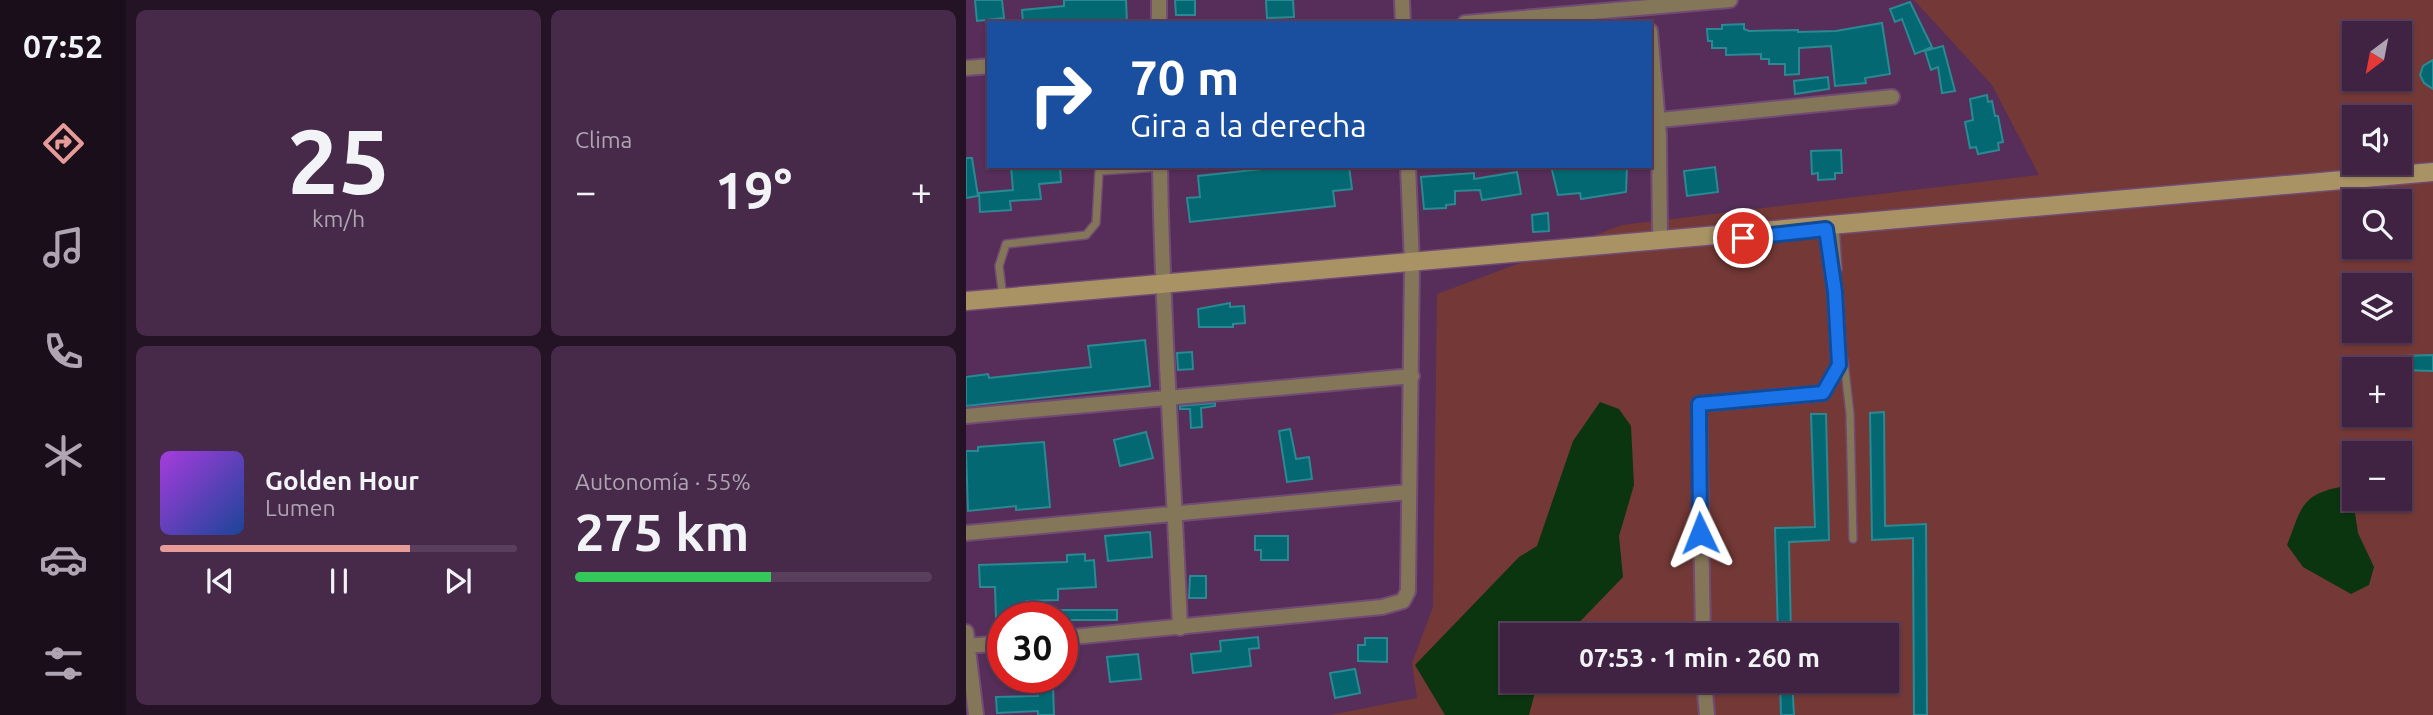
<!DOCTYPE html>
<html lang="es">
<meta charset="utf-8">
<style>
:root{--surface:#402243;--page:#472a4a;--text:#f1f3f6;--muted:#aea4b2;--line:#593f5c;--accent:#e69b98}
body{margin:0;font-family:Ubuntu,sans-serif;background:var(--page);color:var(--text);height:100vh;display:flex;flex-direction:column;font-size:26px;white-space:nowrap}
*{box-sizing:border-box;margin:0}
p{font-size:23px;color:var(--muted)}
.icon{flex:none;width:38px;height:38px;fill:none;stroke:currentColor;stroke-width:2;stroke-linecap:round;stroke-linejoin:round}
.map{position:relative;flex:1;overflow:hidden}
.sheet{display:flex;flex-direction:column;gap:10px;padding:10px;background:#231325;width:840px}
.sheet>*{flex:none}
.top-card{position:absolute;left:21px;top:21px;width:665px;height:147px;border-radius:0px;box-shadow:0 2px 5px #0004,0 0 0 2px var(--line);background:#1a4fa0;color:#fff;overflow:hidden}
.needle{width:46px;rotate:212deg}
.fabs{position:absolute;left:1376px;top:21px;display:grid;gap:14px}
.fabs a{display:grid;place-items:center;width:70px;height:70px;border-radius:0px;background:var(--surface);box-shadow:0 2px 5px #0004,0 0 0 2px var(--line);font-size:35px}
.speed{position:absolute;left:21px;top:602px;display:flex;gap:14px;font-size:35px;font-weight:700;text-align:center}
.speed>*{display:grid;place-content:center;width:91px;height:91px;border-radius:50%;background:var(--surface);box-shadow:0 2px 5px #0004,0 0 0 2px var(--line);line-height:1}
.speed .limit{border:10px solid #d22;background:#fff;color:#111}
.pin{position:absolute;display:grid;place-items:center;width:60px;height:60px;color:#fff;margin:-30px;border:4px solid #fff;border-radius:50%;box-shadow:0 2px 7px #0007}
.me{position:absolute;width:77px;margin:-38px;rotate:358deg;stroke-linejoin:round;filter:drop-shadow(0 0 5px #0008)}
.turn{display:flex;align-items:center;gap:24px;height:147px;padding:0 28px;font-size:32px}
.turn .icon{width:91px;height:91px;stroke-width:2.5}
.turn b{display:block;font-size:49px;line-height:60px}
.big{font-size:52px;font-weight:700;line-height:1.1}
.sheet .tile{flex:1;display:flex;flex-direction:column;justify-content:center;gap:10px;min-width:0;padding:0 24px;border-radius:10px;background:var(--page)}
.sheet .dial{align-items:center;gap:0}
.dial b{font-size:91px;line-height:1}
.song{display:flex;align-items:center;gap:21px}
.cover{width:84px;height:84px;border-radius:10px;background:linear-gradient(135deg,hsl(280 70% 55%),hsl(220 70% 35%))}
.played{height:7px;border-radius:4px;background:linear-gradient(90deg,var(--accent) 70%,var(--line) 70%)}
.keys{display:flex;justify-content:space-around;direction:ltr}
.heat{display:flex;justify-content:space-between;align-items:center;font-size:38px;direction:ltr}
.charge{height:10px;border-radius:5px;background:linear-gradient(90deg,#34c759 55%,var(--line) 0)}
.sheet .tiles{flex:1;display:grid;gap:10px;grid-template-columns:repeat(2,1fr)}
.trip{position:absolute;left:534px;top:623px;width:399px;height:70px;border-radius:0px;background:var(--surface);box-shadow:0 2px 5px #0004,0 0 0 2px var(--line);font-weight:700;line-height:70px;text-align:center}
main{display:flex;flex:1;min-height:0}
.tab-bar{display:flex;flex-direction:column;width:126px;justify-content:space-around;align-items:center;background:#1a0e1b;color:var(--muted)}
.tab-bar .icon{width:49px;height:49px}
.tab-bar .current{color:var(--accent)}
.tab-bar b{font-size:32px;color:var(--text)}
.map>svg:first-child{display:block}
</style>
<main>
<nav class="tab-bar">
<b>07:52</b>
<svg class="icon current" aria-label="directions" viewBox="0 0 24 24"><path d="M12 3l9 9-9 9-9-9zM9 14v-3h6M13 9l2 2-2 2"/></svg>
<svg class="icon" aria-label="music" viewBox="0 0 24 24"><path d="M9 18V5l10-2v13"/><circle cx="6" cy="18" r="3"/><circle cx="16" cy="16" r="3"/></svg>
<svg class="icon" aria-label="phone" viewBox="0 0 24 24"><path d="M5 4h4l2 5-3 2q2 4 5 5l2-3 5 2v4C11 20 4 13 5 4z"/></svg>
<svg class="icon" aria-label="climate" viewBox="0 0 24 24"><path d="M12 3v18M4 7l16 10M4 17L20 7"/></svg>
<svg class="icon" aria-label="car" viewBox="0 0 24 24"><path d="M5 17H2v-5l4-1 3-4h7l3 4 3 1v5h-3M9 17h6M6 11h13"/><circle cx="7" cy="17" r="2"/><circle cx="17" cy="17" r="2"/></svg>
<svg class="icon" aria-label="filters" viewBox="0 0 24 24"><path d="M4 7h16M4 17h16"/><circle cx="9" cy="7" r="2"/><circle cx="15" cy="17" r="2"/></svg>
</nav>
<section class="sheet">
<div class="tiles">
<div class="tile dial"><b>25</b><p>km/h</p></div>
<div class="tile"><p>Clima</p>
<div class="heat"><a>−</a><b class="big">19°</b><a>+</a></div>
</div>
<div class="tile">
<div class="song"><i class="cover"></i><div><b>Golden Hour</b><p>Lumen</p></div></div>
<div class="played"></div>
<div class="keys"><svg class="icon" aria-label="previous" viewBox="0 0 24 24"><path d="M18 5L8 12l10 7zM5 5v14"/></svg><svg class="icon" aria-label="pause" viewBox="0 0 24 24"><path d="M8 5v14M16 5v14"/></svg><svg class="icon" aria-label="next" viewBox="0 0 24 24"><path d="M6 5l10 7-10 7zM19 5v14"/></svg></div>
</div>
<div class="tile"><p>Autonomía · 55%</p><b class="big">275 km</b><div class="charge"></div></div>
</div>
</section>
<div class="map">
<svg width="1467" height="715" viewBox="0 0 1467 715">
<rect width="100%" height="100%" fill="#562e59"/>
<!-- green -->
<path fill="#743936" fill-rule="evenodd" d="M948 0H1467V715H364L451 698 446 663 467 607 471 294 656 225 1073 175 1026 85ZM1388 33H1433V79H1388ZM1388 117H1433V163H1388ZM1388 201H1433V247H1388ZM1388 285H1433V331H1388ZM1388 369H1433V415H1388ZM1388 453H1433V499H1388ZM546 635H920V681H546Z"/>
<!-- water -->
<path fill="#0a350f" d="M634 402 653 409 665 426 668 485 653 536 657 577 601 635H546V681H572L563 715H479L449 665 553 557 571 546 607 441Z
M1374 487 1389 513 1392 533 1408 567 1403 585 1385 594 1337 567 1321 545C1335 510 1334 495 1374 487Z"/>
<!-- building -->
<path fill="#036871" stroke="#2a8992" stroke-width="2" d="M9 0H36L38 18 11 21Z
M98 0H160L161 23H57L56 10 98 6Z
M209 0H229V15H210Z
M300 0H327L328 17 301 18Z
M944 2 966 47 949 54 936 19 929 22 924 9Z
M916 23 924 74 899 78 900 83 869 86 865 46 833 48V74L819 75V64H803V59H795V54L760 55V48H746V41H742L741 29H756V25L778 24V29L783 31 832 30V32L870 31Z
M977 46 989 91 976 93 972 67 965 70 959 51Z
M1467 60V89L1458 83 1454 75 1457 66Z
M862 77 863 89 829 94 828 81Z
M1021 95 1022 102 1026 101 1029 116H1032L1037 142 1032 143 1033 150 1012 154 1010 147 1004 148 999 122 1007 120 1004 99Z
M875 150 876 173H869V179L852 180V173L846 174 845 151Z
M0 158H6L12 196 0 198Z
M45 166H94L95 182 73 184 75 199 44 201 45 210 14 212 13 193 47 190Z
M325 166H383L386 189 367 191 369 206 224 222 221 198 234 197 232 176Z
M585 166H661L660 192 615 199 614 193 592 195Z
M749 167 752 192 721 196 718 171Z
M551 172 555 194 516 200 514 190 489 191V204L480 205V208L458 209 455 177 508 173V179Z
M582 213 583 231 567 232 566 215Z
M264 303V307L278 306 279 323 267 324V327H233L232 309Z
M179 340 184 386 0 406V377L22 374 23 378 125 367 122 346Z
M226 352 227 369 212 370 211 353Z
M1467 355V371L1406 369V357Z
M249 403V406L235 408 236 427 225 428 224 409H214V406Z
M918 412 919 526 960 524 961 715H948L947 538 906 540 904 413Z
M845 414H860L863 540 823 542 825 635H812L809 528 849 527Z
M324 429 330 459 343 457 346 479 321 482 313 431Z
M180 432 187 458 154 466 148 440Z
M78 442 84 507 50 510V506L2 511 0 451H12V447Z
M184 532 186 557 142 561 139 536Z
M289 536H322V560H295V550H289Z
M119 554V561L128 560 130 587 92 589V600L60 601V618H30L29 587H14L13 565 101 562V555Z
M224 576H240V598H223Z
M96 610H151V620H96Z
M292 637 293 648 283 649 285 666 227 673 225 654 255 651 254 641Z
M399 638H421V662L392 661V645H399Z
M172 654 175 679 144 682 141 657Z
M389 669 394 693 369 698 364 673Z
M814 681H826L828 715H815Z
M72 687H87L88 715H72V711L31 713 30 697 72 696Z"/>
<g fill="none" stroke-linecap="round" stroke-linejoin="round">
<defs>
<path id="lane" d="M869 225 872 269
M37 298 33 266 40 244 120 235 130 223 133 171 193 167
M878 361 884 414 887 539"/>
<path id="street" d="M436 0 437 23
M193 23V0
M499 23 764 0
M684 31 693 135 694 241
M0 68 23 66
M684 121 926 97
M194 166C196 320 208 474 214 628
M0 416 446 376
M0 533 442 492
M0 632 10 715
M737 635 733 404 857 393 873 365 869 292 860 229 846 230
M96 638 416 607 437 601 442 591 446 263 442 166
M0 646 37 643
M738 681 741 715"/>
<path id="secondary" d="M0 301 1467 172"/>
</defs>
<!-- lane casing -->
<use href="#lane" stroke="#714b74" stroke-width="10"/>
<!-- street casing -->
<use href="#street" stroke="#714b74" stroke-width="18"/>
<!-- secondary casing -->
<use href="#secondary" stroke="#714b74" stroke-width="21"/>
<!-- lane -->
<use href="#lane" stroke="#847659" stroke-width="7"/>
<!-- street -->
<use href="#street" stroke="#847659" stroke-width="14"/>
<!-- secondary -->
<use href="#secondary" stroke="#a99365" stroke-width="18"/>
</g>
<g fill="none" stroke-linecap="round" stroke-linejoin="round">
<defs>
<path id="route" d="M734 533 733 404 857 393 873 365 869 292 860 229 777 238"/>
</defs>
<!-- route casing -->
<use href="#route" stroke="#114b97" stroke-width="18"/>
<!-- route -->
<use href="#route" stroke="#1a73e8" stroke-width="12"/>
</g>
</svg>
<div class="fabs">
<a><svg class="needle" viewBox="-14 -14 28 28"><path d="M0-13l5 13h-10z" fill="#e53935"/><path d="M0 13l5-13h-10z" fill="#aea4b2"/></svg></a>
<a><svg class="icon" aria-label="sound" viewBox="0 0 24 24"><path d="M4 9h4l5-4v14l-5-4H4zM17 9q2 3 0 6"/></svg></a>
<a><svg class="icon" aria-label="search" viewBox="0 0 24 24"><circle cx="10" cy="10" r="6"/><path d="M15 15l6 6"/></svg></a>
<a><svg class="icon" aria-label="layers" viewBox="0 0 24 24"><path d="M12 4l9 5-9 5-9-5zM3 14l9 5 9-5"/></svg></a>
<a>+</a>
<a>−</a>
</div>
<div class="speed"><div class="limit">30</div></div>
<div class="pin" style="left:777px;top:238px;background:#d93025"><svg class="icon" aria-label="arrive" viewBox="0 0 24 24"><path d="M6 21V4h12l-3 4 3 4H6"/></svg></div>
<svg class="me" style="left:734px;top:533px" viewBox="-20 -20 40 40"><path d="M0-17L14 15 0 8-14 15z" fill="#1a73e8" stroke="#fff" stroke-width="4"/></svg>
<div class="trip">07:53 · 1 min · 260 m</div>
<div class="top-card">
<div class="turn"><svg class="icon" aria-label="right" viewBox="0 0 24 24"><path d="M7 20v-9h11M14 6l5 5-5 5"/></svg><div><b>70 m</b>Gira a la derecha</div></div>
</div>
</div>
</main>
